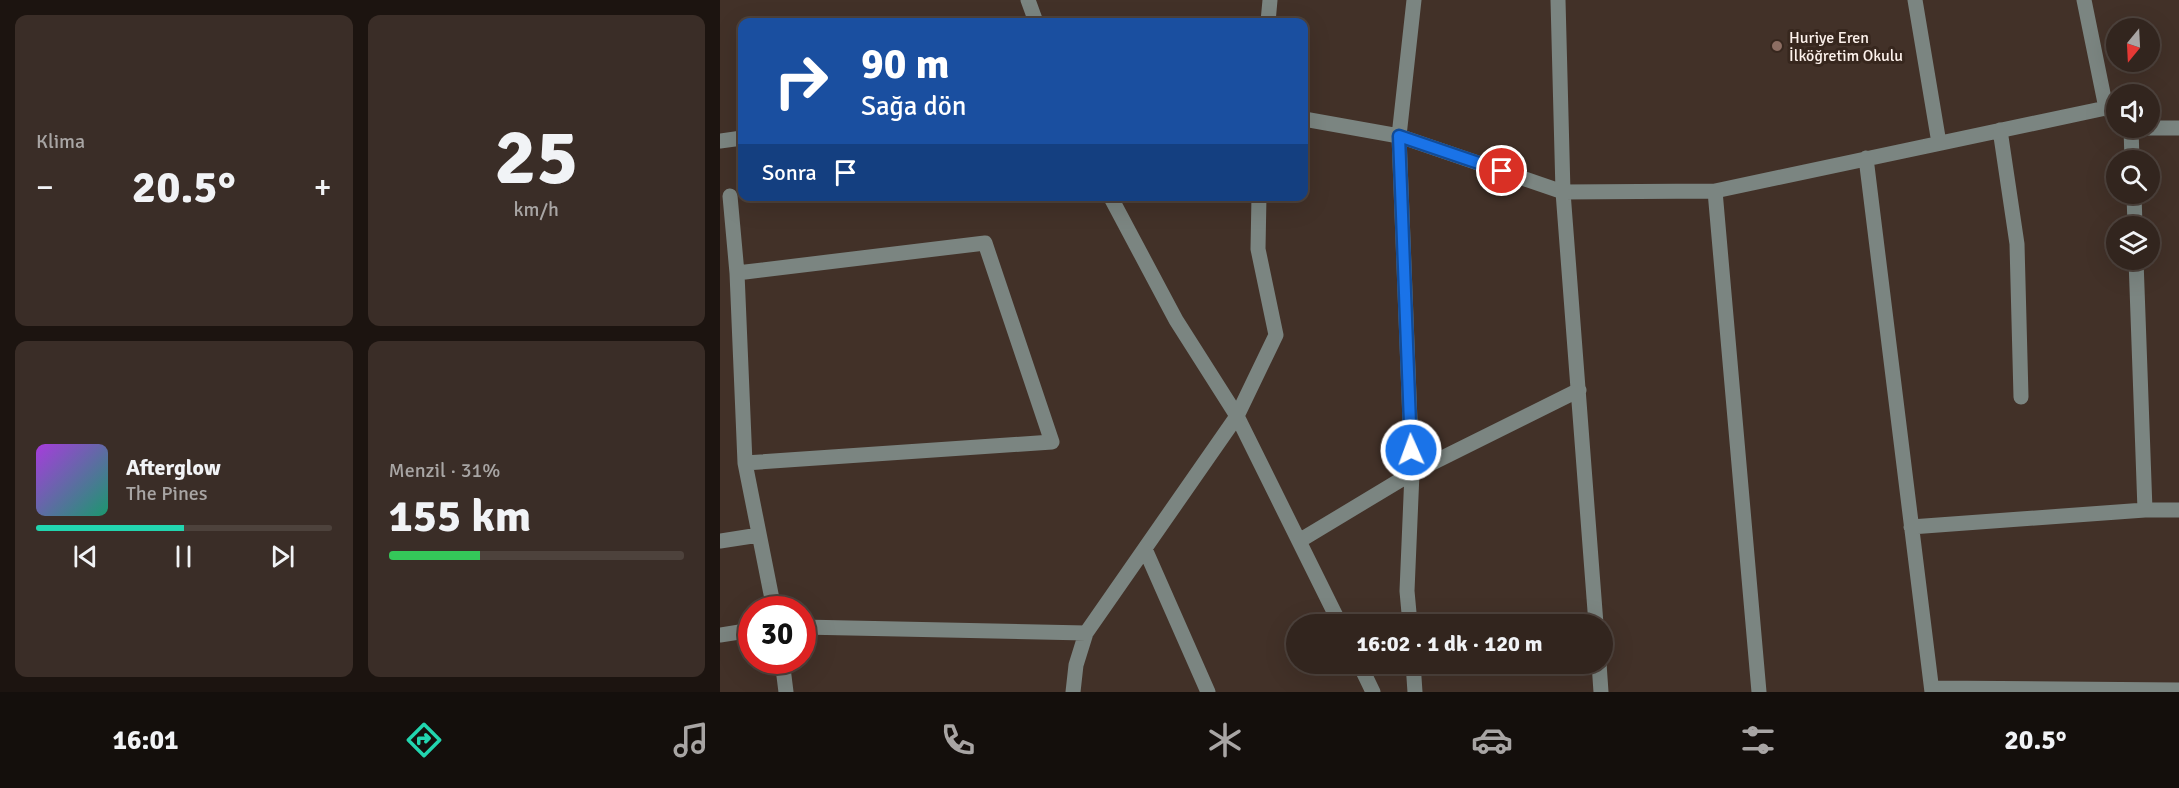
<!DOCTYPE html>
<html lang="tr">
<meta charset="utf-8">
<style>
:root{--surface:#32251e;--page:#3a2d27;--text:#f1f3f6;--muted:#a8a5a4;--line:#4d423c;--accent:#22d5af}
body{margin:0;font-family:Signika,sans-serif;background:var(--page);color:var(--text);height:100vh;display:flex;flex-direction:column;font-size:22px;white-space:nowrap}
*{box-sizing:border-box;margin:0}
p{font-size:20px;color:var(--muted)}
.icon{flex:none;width:33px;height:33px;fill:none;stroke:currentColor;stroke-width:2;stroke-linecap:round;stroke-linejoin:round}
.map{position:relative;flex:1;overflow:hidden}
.sheet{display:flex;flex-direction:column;gap:15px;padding:15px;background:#1c1410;width:720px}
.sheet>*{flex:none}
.guide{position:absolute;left:18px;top:18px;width:570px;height:183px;border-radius:12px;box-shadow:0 6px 24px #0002,0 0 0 2px var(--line);background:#1a4fa0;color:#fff;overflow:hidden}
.needle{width:39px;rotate:198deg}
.controls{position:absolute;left:1386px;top:18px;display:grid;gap:12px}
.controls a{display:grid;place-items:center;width:54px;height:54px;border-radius:50%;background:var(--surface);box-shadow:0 6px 24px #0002,0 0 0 2px var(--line);font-size:30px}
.speed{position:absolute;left:18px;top:596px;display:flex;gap:12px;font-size:30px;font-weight:700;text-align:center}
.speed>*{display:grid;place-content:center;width:78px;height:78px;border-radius:50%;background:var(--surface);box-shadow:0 6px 24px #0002,0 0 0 2px var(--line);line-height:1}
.speed .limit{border:9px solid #d22;background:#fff;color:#111}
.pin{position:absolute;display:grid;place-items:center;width:51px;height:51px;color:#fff;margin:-26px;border:3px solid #fff;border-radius:50%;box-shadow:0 2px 6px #0007}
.me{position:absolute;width:66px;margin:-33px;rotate:358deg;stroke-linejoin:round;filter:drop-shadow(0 0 4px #0008)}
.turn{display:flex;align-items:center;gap:21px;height:126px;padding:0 24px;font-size:27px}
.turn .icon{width:78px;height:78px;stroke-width:2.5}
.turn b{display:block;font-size:42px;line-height:51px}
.then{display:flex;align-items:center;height:57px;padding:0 24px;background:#0003;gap:12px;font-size:22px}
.big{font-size:45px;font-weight:700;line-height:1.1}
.sheet .tile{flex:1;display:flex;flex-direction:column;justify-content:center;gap:9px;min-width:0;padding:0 21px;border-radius:12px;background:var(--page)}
.sheet .dial{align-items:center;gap:0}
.dial b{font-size:78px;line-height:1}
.song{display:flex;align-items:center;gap:18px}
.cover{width:72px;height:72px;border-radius:9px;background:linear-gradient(135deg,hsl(280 70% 55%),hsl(160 70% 35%))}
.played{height:6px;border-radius:3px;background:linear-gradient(90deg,var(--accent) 50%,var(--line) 50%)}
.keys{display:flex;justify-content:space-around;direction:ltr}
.heat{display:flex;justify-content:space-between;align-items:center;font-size:33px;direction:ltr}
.charge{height:9px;border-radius:4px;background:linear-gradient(90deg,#34c759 31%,var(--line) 0)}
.sheet .tiles{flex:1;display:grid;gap:15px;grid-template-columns:repeat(2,1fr)}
.trip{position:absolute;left:566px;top:614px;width:327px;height:60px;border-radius:30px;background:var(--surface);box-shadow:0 6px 24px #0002,0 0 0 2px var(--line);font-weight:700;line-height:60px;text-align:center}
.tabs{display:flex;height:96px;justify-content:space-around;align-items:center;background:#140f0c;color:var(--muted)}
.tabs .icon{width:42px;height:42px}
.tabs .active{color:var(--accent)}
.tabs b{font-size:27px;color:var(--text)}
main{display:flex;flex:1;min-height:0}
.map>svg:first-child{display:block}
</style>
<main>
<section class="sheet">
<div class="tiles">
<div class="tile"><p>Klima</p>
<div class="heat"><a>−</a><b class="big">20.5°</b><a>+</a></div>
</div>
<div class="tile dial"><b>25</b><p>km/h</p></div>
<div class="tile">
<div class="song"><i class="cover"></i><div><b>Afterglow</b><p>The Pines</p></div></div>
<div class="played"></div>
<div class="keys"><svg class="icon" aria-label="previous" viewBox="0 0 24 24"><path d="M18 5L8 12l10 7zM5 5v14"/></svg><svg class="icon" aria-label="pause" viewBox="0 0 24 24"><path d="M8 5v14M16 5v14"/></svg><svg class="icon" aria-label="next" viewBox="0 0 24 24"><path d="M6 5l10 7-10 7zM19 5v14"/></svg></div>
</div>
<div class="tile"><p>Menzil · 31%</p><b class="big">155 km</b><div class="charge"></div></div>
</div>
</section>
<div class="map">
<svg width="1459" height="692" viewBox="0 0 1459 692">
<rect width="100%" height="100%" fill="#423128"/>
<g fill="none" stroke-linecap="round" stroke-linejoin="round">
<!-- minor -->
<path stroke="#7b8581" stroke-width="15" d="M308 0 316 22
M838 0 843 192 876 624
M1195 0 1219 143
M1364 0 1386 108 1396 116
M548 22 550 0
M584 119 679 136 843 192 995 191 1386 108
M1410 128H1459
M1411 128 1412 160
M1280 130 1297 244 1301 397
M0 141 22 138
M1146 158 1212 692
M995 191 1039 692
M1414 194 1415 226
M10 196 17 273 25 463 54 609
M390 196 456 320 517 416 620 624
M1416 260 1425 510
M17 273 265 243 332 442 25 463
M1191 527 1425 510H1459
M0 541 39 535
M579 541 692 473 859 390
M425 549 488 692
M690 624 687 591 692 473 679 136 694 0
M82 627 366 633
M0 635 32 630
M62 660 66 692
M639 663 653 692
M693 663 695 692
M879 663 881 692
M1212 688 1459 690
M353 692 356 665 366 633 517 416 556 335 538 249 539 196"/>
</g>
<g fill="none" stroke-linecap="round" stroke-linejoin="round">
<defs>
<path id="route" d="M691 450 679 136 782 171"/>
</defs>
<!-- route casing -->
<use href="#route" stroke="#114b97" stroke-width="15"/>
<!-- route -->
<use href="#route" stroke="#1a73e8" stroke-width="10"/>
</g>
<!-- markers -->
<circle fill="#8d6e63" stroke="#37271e" stroke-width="2" cx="1057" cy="46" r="6"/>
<g text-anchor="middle" stroke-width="6" stroke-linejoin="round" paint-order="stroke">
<!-- poi labels -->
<g font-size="16" fill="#fdf2ec" stroke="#37271e" text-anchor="start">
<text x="1069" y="43">Huriye Eren<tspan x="1069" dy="18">İlköğretim Okulu</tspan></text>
</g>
</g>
</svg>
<div class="controls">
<a><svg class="needle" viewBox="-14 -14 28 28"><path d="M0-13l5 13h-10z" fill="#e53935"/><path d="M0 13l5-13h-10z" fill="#a8a5a4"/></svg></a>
<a><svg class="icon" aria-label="sound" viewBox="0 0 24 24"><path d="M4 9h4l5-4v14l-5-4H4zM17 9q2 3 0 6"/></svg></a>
<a><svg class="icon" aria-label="search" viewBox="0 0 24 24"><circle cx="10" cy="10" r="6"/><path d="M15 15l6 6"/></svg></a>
<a><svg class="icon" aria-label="layers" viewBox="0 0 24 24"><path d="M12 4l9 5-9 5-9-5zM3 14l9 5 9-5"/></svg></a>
</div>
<div class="speed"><div class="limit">30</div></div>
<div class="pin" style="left:782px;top:171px;background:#d93025"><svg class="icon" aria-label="arrive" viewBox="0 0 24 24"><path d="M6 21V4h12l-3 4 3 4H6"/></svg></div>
<svg class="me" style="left:691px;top:450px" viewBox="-20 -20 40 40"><circle r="17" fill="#1a73e8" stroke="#fff" stroke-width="3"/><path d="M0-11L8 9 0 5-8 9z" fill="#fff"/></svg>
<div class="trip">16:02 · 1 dk · 120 m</div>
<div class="guide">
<div class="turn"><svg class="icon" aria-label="right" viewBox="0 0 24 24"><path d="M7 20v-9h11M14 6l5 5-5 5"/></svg><div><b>90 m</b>Sağa dön</div></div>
<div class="then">Sonra<svg class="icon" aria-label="arrive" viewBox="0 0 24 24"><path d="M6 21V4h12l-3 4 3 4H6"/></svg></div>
</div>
</div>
</main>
<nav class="tabs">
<b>16:01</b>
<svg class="icon active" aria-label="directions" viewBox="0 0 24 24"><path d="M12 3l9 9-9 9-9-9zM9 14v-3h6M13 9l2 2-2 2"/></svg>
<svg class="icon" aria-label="music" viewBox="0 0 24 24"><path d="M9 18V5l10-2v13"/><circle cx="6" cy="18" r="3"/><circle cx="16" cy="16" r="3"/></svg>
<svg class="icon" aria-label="phone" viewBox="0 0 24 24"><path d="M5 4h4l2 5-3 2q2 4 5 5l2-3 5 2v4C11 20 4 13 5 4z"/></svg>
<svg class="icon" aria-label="climate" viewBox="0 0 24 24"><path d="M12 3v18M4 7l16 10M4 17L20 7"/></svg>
<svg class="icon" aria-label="car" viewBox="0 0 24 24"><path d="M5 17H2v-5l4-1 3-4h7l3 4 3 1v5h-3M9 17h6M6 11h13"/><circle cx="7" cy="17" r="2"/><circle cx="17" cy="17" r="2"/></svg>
<svg class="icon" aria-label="filters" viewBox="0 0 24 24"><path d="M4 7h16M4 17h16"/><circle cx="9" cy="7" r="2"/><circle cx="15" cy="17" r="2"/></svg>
<b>20.5°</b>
</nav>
